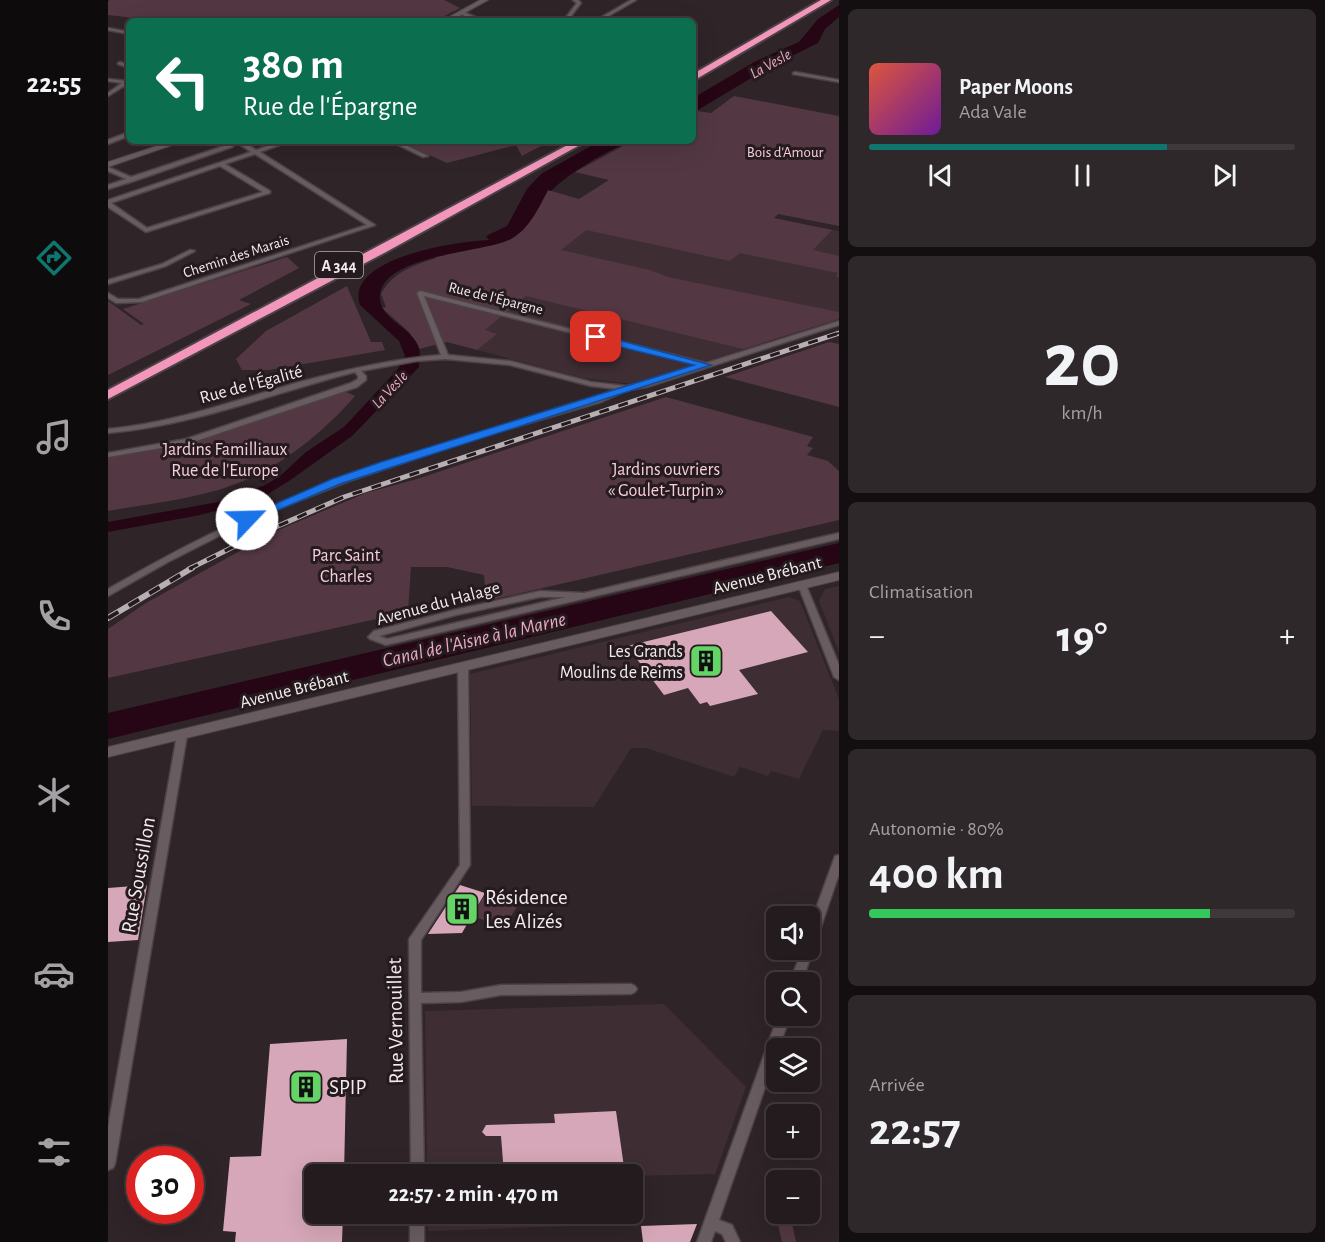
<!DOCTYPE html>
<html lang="fr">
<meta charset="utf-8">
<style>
:root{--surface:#231b1e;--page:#2f282b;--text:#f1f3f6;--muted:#a3a1a4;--line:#40393c;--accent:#0f766e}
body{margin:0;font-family:"Alegreya Sans",sans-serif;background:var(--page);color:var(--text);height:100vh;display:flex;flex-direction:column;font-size:22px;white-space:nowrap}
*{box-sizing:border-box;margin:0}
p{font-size:20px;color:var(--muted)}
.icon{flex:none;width:33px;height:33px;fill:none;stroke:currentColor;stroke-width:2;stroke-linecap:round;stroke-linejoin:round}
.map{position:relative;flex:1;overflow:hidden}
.drawer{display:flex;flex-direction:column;gap:9px;padding:9px;background:#130f10;width:486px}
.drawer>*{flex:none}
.hud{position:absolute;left:18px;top:18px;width:570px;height:126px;border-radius:9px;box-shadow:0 6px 24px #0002,0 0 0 2px var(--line);background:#0b6e4f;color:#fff;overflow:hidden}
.controls{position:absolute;left:658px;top:906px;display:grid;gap:12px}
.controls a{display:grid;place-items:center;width:54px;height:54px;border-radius:9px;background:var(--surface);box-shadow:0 6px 24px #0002,0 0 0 2px var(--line);font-size:30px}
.speed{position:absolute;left:18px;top:1146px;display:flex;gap:12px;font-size:30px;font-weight:700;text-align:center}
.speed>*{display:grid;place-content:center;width:78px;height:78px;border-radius:50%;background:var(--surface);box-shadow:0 6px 24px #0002,0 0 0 2px var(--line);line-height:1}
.speed .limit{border:9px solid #d22;background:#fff;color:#111}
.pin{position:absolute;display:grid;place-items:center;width:51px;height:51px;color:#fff;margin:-26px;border-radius:12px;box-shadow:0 3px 9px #0006}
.me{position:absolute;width:66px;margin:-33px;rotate:66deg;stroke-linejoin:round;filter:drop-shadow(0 0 4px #0008)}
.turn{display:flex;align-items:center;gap:21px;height:126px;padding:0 18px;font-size:27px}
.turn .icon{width:78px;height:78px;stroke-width:2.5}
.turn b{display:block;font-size:42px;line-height:51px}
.big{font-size:45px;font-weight:700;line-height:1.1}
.drawer .tile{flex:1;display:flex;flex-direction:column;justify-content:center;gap:9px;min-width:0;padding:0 21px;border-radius:9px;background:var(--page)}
.drawer .dial{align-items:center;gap:0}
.dial b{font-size:78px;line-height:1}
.song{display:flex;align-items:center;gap:18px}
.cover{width:72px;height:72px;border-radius:9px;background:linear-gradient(135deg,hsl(10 70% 55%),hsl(280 70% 35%))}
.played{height:6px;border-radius:3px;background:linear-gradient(90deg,var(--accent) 70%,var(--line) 70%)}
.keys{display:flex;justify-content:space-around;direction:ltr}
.heat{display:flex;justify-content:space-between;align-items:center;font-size:33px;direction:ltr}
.charge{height:9px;border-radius:4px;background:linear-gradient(90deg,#34c759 80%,var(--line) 0)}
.trip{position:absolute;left:196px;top:1164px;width:339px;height:60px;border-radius:9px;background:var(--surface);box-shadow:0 6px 24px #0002,0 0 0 2px var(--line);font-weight:700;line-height:60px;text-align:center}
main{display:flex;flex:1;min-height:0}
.dock{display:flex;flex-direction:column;width:108px;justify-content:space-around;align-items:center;background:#0e0b0c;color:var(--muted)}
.dock .icon{width:42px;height:42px}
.dock .current{color:var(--accent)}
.dock b{font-size:27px;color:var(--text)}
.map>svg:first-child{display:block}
</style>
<main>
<nav class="dock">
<b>22:55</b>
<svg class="icon current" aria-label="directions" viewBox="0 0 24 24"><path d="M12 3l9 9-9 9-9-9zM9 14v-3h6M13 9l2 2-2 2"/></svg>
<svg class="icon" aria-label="music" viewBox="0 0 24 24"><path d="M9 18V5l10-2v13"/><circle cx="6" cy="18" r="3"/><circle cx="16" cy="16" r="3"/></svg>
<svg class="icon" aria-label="phone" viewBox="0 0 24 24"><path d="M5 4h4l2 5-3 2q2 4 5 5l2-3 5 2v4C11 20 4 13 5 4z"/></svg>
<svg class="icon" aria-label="climate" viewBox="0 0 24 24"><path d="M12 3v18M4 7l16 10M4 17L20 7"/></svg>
<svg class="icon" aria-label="car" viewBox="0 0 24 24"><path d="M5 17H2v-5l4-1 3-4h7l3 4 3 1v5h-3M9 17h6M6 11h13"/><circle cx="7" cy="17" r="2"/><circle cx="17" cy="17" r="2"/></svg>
<svg class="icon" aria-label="filters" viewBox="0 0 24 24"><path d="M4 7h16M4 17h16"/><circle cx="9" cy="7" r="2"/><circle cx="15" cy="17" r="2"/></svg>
</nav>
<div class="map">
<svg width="731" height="1242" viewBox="0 0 731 1242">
<rect width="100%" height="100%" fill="#2f2428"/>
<!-- built -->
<path fill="#3e2d33" d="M705 226 731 231V319L525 384 474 378 369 350 388 334 376 330 442 248 478 229 646 236 685 245Z
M731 586V652L711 601 717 589Z
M681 597 692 601 731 699V731L715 730 691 779 663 771 660 776 632 767 626 777 538 748H523L486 807 364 806 362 674Z
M556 1004 638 1087 607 1174 525 1176V1174H319L317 1011Z
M320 1214H463L464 1226 320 1231Z"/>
<!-- green -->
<path fill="#533843" d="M2 0H336L352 8 327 21H53L0 15V1Z
M626 96 731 116V226L670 214 666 218 724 230 705 250 731 256V278L728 276 730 273 632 253 622 261 478 230 453 250 542 270 560 277 731 312V319L635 349 418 296 377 330 389 334 369 350 339 342 311 349 301 332 274 308 278 307 273 294C285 272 306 265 328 258L327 257 402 239 415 230 440 190 471 199 501 180 467 172 524 141H585V113L589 111 603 113Z
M308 141H442L414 156 408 145 339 163 299 145Z
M179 257 191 268 131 300 143 304 0 375V301L33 325 36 324 15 309Z
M239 286 263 342H274L277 350 161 370H134L128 359 158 331Z
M721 342 731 344V407L617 377Z
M236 391 247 396C218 430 173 467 130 483 94 498 39 504 0 511V458L75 444 108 435Z
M558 397 705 437 699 446 705 448 699 455 720 461 731 471V520L378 601 376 575 339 567H303L300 612 0 678V629L38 603 168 531 258 493 309 479Z
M377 893 410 905 396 928 365 916Z
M683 1219 688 1242H674L669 1220Z"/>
<!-- water -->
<path fill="#260515" d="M731 5V17L717 29 710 43 658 69 585 113V98L648 61 691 42 710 19Z
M492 141H524C498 151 462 172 443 191L440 190C431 208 420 231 401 240 372 253 276 255 272 295 269 319 305 327 311 348 313 354 311 361 311 367L244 436 181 481 150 500 92 515 0 532V522L110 502 155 486 171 477 198 452 236 427 290 369 297 356 291 341 252 305C236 258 350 241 381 240L378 236 399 226 419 189 433 174Z
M731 543V563L0 739V713Z"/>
<!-- building -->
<path fill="#d5a7b8" d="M663 611 700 652 631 670 650 694 602 706 599 702 592 704 580 688 556 695 519 646Z
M39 885 30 940 0 942V888Z
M352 885 377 893 354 933 320 934Z
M239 1039 236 1174H207V1214H235L234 1242H127L128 1232 115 1231 122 1157 153 1156 162 1044Z
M508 1111 517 1174H396L393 1136H378L374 1132 378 1125 447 1123 446 1114Z
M589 1224 582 1242H535L533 1226Z"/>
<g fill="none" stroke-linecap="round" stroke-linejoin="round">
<defs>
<path id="street" d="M465 0H470L473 3 460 20H456L469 3Z
M523 0H528L492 21H487Z
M353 11 374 20V21H368L351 13Z
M0 28 21 32V34L0 30Z
M12 62 21 65V68L10 64V63Z
M687 72 731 80V82L685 74V73Z
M0 79 19 81 21 83 0 96V93L14 83 0 81Z
M21 132V136L0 144V140Z
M127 141H134L148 150 175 141H183L152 152 267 225 34 302 8 303 0 298V293L10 299H31L259 225 147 154 117 164 162 191V193L38 232 0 207V200L143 152ZM112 166 155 192 39 228 3 203Z
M282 141H289L320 156 315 157Z
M122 144 125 146 124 147 26 181 0 189V185L18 179 0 171V167L23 177Z
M82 250 87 251 58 266 0 284V280L54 264Z
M312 291 598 363 731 321V325L539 387 520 390 493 402 366 439 241 481 180 505 119 532 60 562 0 596V589C37 568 74 547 113 529 232 472 361 435 487 398L509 389 483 386 402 365 337 359 308 361 253 371 258 376V380L249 387 82 443 0 457V453L78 439 243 383 250 379V376L247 372C165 393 85 426 0 433V429C65 423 126 401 188 383 236 370 283 359 333 355L309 293ZM316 296 591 365 535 383 518 386 483 382 402 361 340 355Z
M731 533V539L278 645 262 639 260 637 266 631 347 610 432 591 476 593ZM432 597H458L279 639 271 636 348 615Z
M694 582 698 585 731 665V680L726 677 690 585Z
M355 664 360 667 362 865 313 940V993L353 992 393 985 523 984 527 986 529 989 527 992 523 994 393 995 353 1002 313 1003 316 1174H303L301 939 352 865 350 667Z
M74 732 77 733 79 735 7 1164 5 1168 0 1170V1127L69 735 71 733Z
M731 855V874L708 941 706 944 702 945V925L726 859 727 856Z
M702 947 705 950 694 982H682L694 950H702Z
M670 1016H682L671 1048H669V1053L611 1220 624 1225 632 1242H618L614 1234 607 1231 603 1242H589Z
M302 1214H316V1242H302Z"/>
<path id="secondary" d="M372 0H380L342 21H334Z
M64 141H76L0 167V162Z
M731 572V580L0 757V747Z"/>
<path id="highway" d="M713 0H723L585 81V74Z
M467 141H479L278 252 0 399V390Z"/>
</defs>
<!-- street casing -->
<use href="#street" stroke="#4c4246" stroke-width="3"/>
<!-- secondary casing -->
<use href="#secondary" stroke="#4c4246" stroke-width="2"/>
<!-- highway casing -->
<use href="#highway" stroke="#4c4246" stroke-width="4"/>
<!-- street -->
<use href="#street" fill="#695c61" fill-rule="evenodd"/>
<!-- secondary -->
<use href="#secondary" fill="#695c61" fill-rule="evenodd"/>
<!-- highway -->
<use href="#highway" fill="#f296bc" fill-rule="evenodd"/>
<defs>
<path id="rail-far2" d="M728 334 731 333"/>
<path id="rail-far1" d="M81 569 145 537 236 497 731 333"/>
<path id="rail" d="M0 618 84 568"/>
</defs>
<!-- rail-far2 casing -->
<use href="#rail-far2" stroke="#b7afb2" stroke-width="4"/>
<!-- rail-far1 casing -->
<use href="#rail-far1" stroke="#b7afb2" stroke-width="5"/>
<!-- rail casing -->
<use href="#rail" stroke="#b7afb2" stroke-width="6"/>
<!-- rail-far2 -->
<use href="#rail-far2" stroke="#251b1f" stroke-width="2" stroke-dasharray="6" stroke-linecap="butt"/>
<!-- rail-far1 -->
<use href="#rail-far1" stroke="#251b1f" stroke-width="3" stroke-dasharray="10" stroke-linecap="butt"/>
<!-- rail -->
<use href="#rail" stroke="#251b1f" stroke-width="4" stroke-dasharray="12" stroke-linecap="butt"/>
</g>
<!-- route -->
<path fill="#1a73e8" stroke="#114b97" stroke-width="1.5" d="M488 334 603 365 281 468 232 484 144 521H135L133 519 224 479 273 462 586 365 484 340V335Z"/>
<!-- icons -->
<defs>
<symbol id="building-square" viewBox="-11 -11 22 22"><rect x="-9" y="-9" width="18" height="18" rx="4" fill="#65d467" stroke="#251b1f"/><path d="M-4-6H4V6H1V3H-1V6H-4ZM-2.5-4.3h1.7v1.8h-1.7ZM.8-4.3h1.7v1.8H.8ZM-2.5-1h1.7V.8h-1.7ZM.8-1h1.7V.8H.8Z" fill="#111"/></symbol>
</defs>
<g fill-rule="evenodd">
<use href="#building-square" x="579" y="642" width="38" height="38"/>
<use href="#building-square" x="335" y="890" width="38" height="38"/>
<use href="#building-square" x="179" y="1068" width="38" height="38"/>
</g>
<g text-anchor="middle" stroke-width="6" stroke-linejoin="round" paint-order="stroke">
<!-- far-park labels -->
<g font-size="15" fill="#f7ccdc" stroke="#251b1f">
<text x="677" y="157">Bois d'Amour</text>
</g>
<!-- far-street labels -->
<g font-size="15" fill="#f2ebed" stroke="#251b1f">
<text transform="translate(128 256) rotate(-18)" y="5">Chemin des Marais</text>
<text transform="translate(388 298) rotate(14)" y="5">Rue de l'Épargne</text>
</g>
<!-- far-water labels -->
<g font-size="16" font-style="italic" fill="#eea8c3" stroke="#251b1f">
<text transform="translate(662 63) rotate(-29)" y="6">La Vesle</text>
<text transform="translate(281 389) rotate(-47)" y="6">La Vesle</text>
</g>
<!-- shield labels -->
<rect fill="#251b1f" stroke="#b4adaf" stroke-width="1.5" x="207" y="252" width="48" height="26" rx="4.5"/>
<g font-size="16" font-weight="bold" fill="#f2ebed">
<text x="231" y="271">A 344</text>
</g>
<!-- street labels -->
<g font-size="18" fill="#f2ebed" stroke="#251b1f">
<text transform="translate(143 384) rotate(-15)" y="6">Rue de l'Égalité</text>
<text transform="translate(659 575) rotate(-14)" y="6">Avenue Brébant</text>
<text transform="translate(330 603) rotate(-15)" y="6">Avenue du Halage</text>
<text transform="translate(186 689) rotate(-14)" y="6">Avenue Brébant</text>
</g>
<!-- park labels -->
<g font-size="18" fill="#f7ccdc" stroke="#251b1f">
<text x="117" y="455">Jardins Familliaux<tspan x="117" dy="21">Rue de l'Europe</tspan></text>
<text x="558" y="475">Jardins ouvriers<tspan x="558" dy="21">« Goulet-Turpin »</tspan></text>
<text x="238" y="561">Parc Saint<tspan x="238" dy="21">Charles</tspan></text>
</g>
<!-- poi labels -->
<g font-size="18" fill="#f2ebed" stroke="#251b1f" text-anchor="end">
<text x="575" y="657">Les Grands<tspan x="575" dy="21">Moulins de Reims</tspan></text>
</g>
<!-- water labels -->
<g font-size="20" font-style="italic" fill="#eea8c3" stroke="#251b1f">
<text transform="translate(366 639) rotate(-13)" y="7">Canal de l'Aisne à la Marne</text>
</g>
<!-- near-street labels -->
<g font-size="21" fill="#f2ebed" stroke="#251b1f">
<text transform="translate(30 875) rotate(-80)" y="7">Rue Soussillon</text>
<text transform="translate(287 1021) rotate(-91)" y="7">Rue Vernouillet</text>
</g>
<!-- near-poi labels -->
<g font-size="21" fill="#f2ebed" stroke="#251b1f" text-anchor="start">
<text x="377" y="904">Résidence<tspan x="377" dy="24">Les Alizés</tspan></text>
<text x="221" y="1094">SPIP</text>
</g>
</g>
</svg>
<div class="controls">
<a><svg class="icon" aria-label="sound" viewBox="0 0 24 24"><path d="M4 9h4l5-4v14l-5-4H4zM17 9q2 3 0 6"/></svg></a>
<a><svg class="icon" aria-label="search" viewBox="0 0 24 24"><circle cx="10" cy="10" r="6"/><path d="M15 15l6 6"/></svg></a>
<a><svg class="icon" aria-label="layers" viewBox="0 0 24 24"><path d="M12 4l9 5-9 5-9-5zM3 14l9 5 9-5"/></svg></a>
<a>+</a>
<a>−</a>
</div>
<div class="speed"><div class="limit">30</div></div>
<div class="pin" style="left:488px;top:337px;background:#d93025"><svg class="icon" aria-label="arrive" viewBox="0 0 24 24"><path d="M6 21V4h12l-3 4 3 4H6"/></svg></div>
<svg class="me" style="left:139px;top:519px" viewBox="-20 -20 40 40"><circle r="19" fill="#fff"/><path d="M0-13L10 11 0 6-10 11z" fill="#1a73e8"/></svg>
<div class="trip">22:57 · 2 min · 470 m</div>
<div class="hud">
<div class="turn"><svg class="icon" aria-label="left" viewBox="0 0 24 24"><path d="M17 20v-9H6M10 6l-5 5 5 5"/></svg><div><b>380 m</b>Rue de l'Épargne</div></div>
</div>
</div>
<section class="drawer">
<div class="tile">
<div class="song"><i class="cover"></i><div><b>Paper Moons</b><p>Ada Vale</p></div></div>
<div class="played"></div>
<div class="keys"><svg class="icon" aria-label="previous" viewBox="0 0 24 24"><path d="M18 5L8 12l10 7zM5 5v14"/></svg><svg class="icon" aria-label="pause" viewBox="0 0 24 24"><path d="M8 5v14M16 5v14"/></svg><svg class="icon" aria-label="next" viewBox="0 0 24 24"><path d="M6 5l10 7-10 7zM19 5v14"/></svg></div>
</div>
<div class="tile dial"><b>20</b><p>km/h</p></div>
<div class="tile"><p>Climatisation</p>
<div class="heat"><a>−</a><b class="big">19°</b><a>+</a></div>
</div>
<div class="tile"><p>Autonomie · 80%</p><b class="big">400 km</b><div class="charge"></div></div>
<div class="tile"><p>Arrivée</p><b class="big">22:57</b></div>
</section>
</main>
